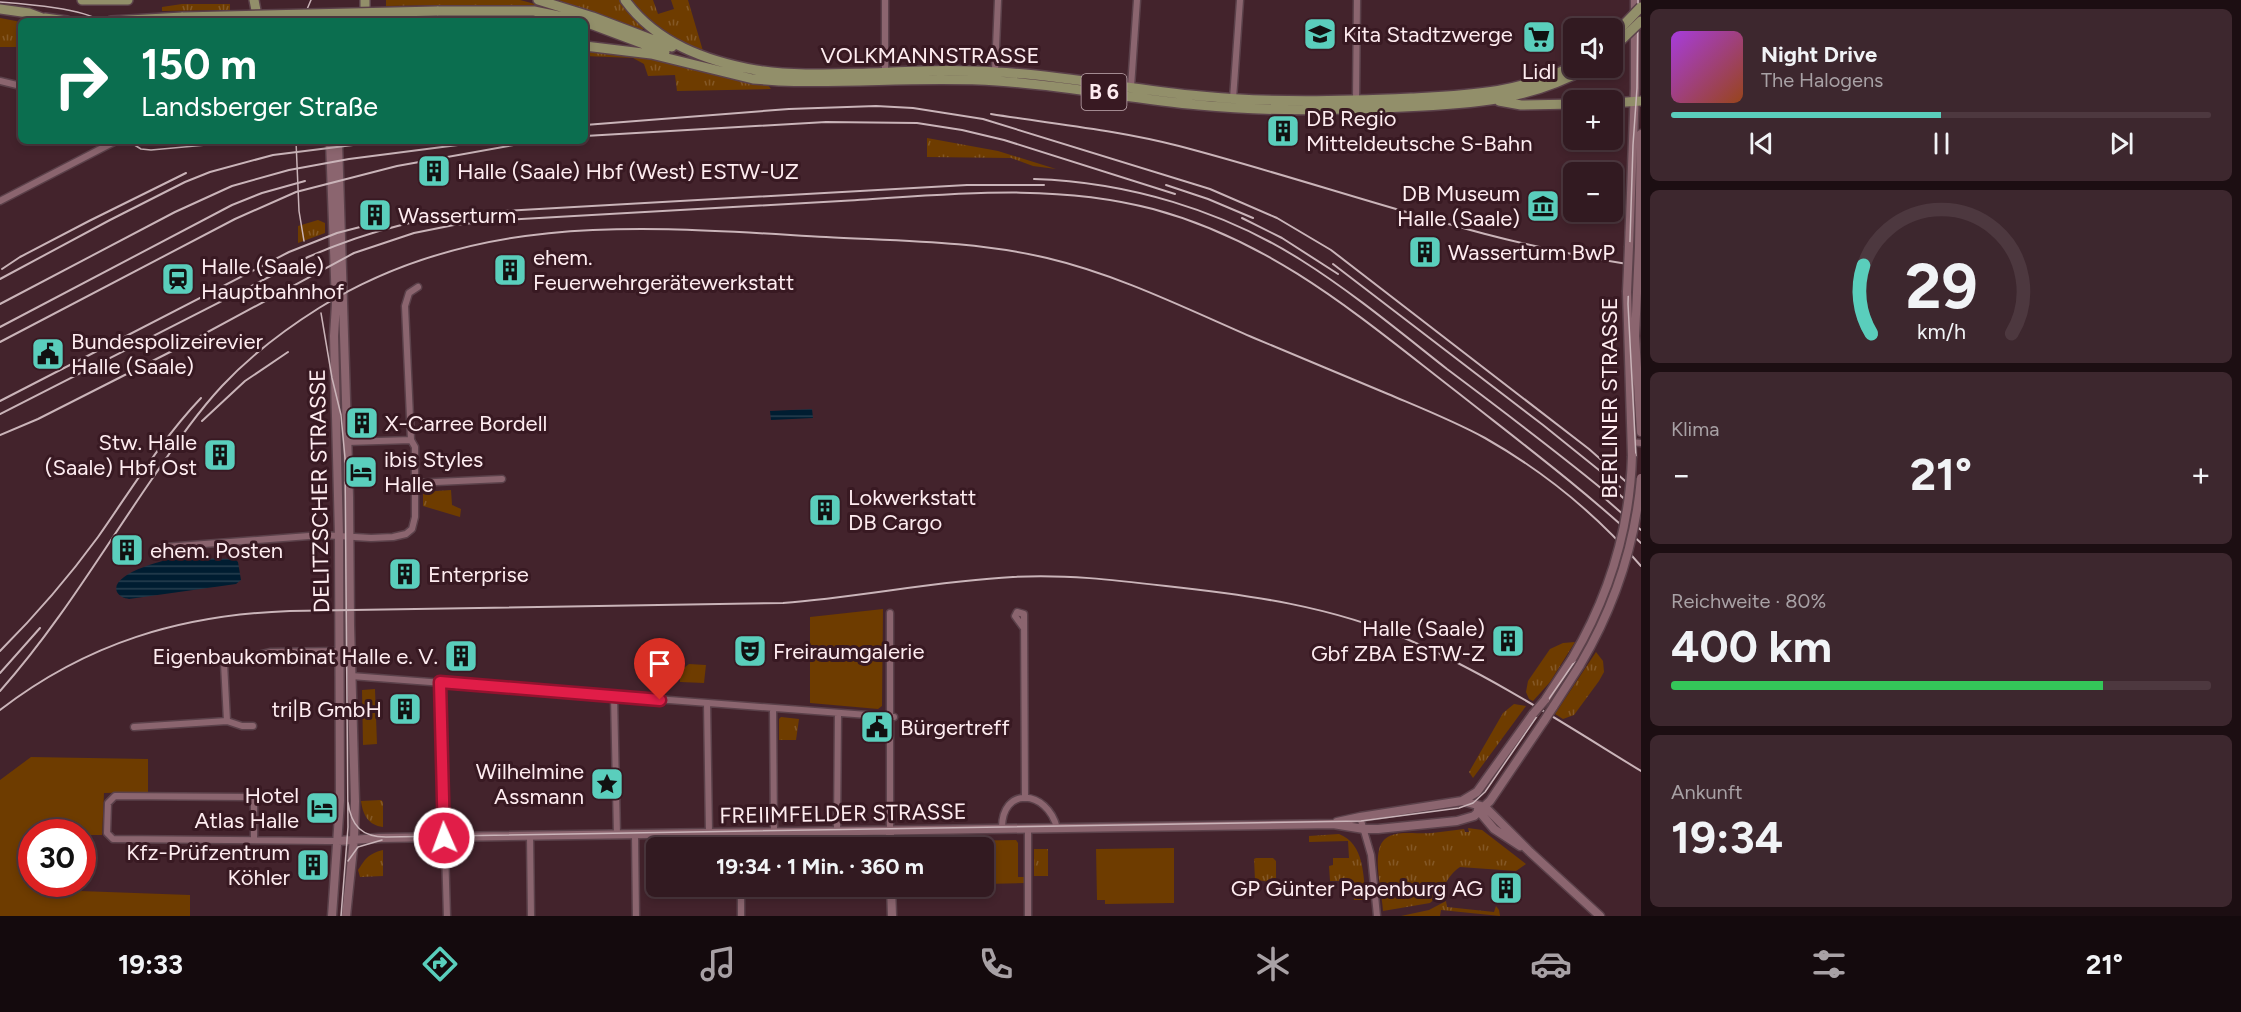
<!DOCTYPE html>
<html lang="de">
<meta charset="utf-8">
<style>
:root{--surface:#321a21;--page:#3d272e;--text:#f1f3f6;--muted:#a8a1a5;--line:#4d383f;--accent:#5acebc}
body{margin:0;font-family:Figtree,sans-serif;background:var(--page);color:var(--text);height:100vh;display:flex;flex-direction:column;font-size:22px;white-space:nowrap}
*{box-sizing:border-box;margin:0}
p{font-size:20px;color:var(--muted)}
.icon{flex:none;width:33px;height:33px;fill:none;stroke:currentColor;stroke-width:2;stroke-linecap:round;stroke-linejoin:round}
.map{position:relative;flex:1;overflow:hidden}
.sheet{display:flex;flex-direction:column;gap:9px;padding:9px;background:#1c0e12;width:600px}
.sheet>*{flex:none}
.banner{position:absolute;left:18px;top:18px;width:570px;height:126px;border-radius:9px;box-shadow:0 3px 9px #0003,0 0 0 2px var(--line);background:#0b6e4f;color:#fff;overflow:hidden}
.tools{position:absolute;left:1563px;top:18px;display:grid;gap:12px}
.tools a{display:grid;place-items:center;width:60px;height:60px;border-radius:9px;background:var(--surface);box-shadow:0 3px 9px #0003,0 0 0 2px var(--line);font-size:30px}
.speed{position:absolute;left:18px;top:819px;display:flex;gap:12px;font-size:30px;font-weight:700;text-align:center}
.speed>*{display:grid;place-content:center;width:78px;height:78px;border-radius:50%;background:var(--surface);box-shadow:0 3px 9px #0003,0 0 0 2px var(--line);line-height:1}
.speed .limit{border:9px solid #d22;background:#fff;color:#111}
.pin{position:absolute;display:grid;place-items:center;width:51px;height:51px;color:#fff;margin:-62px -26px;border-radius:50% 50% 50% 0;rotate:-45deg;box-shadow:0 0 6px #0007}
.pin .icon{rotate:45deg}
.me{position:absolute;width:66px;margin:-33px;rotate:358deg;stroke-linejoin:round;filter:drop-shadow(0 0 4px #0008)}
.turn{display:flex;align-items:center;gap:21px;height:126px;padding:0 24px;font-size:27px}
.turn .icon{width:78px;height:78px;stroke-width:2.5}
.turn b{display:block;font-size:42px;line-height:51px}
.big{font-size:45px;font-weight:700;line-height:1.1}
.sheet .tile{flex:1;display:flex;flex-direction:column;justify-content:center;gap:9px;min-width:0;padding:0 21px;border-radius:9px;background:var(--page)}
.sheet .dial{align-items:center;gap:0}
.dial svg{height:156px;overflow:visible;fill:none;stroke:var(--line);stroke-width:7;stroke-linecap:round;text-anchor:middle}
.dial text{fill:var(--text);stroke:none}
.song{display:flex;align-items:center;gap:18px}
.cover{width:72px;height:72px;border-radius:9px;background:linear-gradient(135deg,hsl(280 70% 55%),hsl(20 70% 35%))}
.played{height:6px;border-radius:3px;background:linear-gradient(90deg,var(--accent) 50%,var(--line) 50%)}
.keys{display:flex;justify-content:space-around;direction:ltr}
.heat{display:flex;justify-content:space-between;align-items:center;font-size:33px;direction:ltr}
.charge{height:9px;border-radius:4px;background:linear-gradient(90deg,#34c759 80%,var(--line) 0)}
.trip{position:absolute;left:646px;top:837px;width:348px;height:60px;border-radius:9px;background:var(--surface);box-shadow:0 3px 9px #0003,0 0 0 2px var(--line);font-weight:700;line-height:60px;text-align:center}
.tab-bar{display:flex;height:96px;justify-content:space-around;align-items:center;background:#140a0d;color:var(--muted)}
.tab-bar .icon{width:42px;height:42px}
.tab-bar .active{color:var(--accent)}
.tab-bar b{font-size:27px;color:var(--text)}
main{display:flex;flex:1;min-height:0}
.map>svg:first-child{display:block}
</style>
<main>
<div class="map">
<svg width="1641" height="916" viewBox="0 0 1641 916">
<defs>
<pattern id="grass-tufts" width="24" height="20" patternUnits="userSpaceOnUse" patternTransform="scale(1.5)"><rect width="24" height="20" fill="#6e3c00"/><path d="M3 7l-1-3M5 7V3M7 7l1-3M15 17l-1-3M17 17v-4M19 17l1-3" fill="none" stroke="#845826"/></pattern>
<pattern id="water-rules" width="6" height="5" patternUnits="userSpaceOnUse" patternTransform="scale(1.5)"><rect width="6" height="5" fill="#001d31"/><path d="M0 2.5h6" fill="none" stroke="#263e4f"/></pattern>
</defs>
<rect width="100%" height="100%" fill="#43232c"/>
<!-- grass -->
<path fill="url(#grass-tufts)" d="M386 0H520L591 19 527 8 443 7 442 5 386 6Z
M558 0H620L644 28 642 30Z
M631 0H653L658 14 674 9 671 0H688L703 51C675 40 651 23 631 0Z
M182 4H230V10L162 11V7Z
M442 15H505L558 21H385L386 18 442 17Z
M0 18 21 22V47H0Z
M585 47 640 56 767 84 771 89 677 91 675 75 648 76 644 64 633 58 585 56Z
M927 138 998 151 1056 169 1033 166 1011 158 927 157Z
M318 220 325 223V233L298 243V226Z
M451 490 452 505 461 509 460 517 423 506V492Z
M1575 642 1550 682 1533 701 1529 699 1526 692 1528 681 1550 649 1563 643Z
M1596 652 1603 661 1604 672 1599 681 1574 715 1563 719 1555 714Z
M1514 704 1526 706 1473 778 1469 772 1503 713Z
M781 717 799 719 796 740H779V719Z
M381 800 383 802V827C368 825 363 815 361 801Z
M1468 828 1482 830 1526 864 1516 871 1460 867C1446 876 1443 893 1430 903L1383 911C1382 894 1375 866 1379 850 1384 826 1414 835 1432 833 1443 832 1454 830 1464 829L1465 832H1469Z
M1339 834C1365 844 1363 876 1366 900H1354L1351 881H1330L1329 866 1333 865V858H1349L1348 841 1309 842V836Z
M1034 849H1048V876H1034Z
M383 850V876L360 877 358 870C365 860 367 854 383 850Z
M1256 858H1273L1276 861V878L1272 882 1255 880 1254 859Z
M1446 901 1447 907 1494 912 1496 906 1499 910 1500 916 1441 910 1440 916H1401L1429 910Z"/>
<!-- green -->
<path fill="#6e3c00" d="M883 609 882 706 878 709 810 703V617Z
M689 664 706 665 704 683 680 682V671Z
M375 689 377 744 363 745 362 690Z
M31 757 148 759V792L104 793 102 835H83L82 832H32V884H53V890L190 895V916H0V780Z
M1016 840 1018 843V877H1025V883L984 884V848L959 847V841Z
M1174 848V903L1105 904V900H1097L1096 849Z"/>
<!-- water -->
<path fill="url(#water-rules)" d="M812 409 813 418 771 420 770 411Z
M178 558 235 559 238 562 241 580 236 584 129 599C124 598 120 597 117 592 109 574 165 559 178 558Z"/>
<g fill="none" stroke-linecap="round" stroke-linejoin="round">
<defs>
<path id="street" d="M885 0V72
M995 71 998 0
M0 81 21 86
M1131 87 1137 0
M1233 99 1240 0
M1356 100 1357 0
M0 201 116 141
M347 442 411 440
M1631 442 1641 443
M414 483 502 479
M154 550 165 547 322 535 371 538 393 537 406 534 412 529 415 517V447L411 440 405 306 409 293 418 287
M890 613V830
M1023 627 1015 616 1017 612 1024 614 1025 798
M351 676 894 717
M440 682 447 916
M614 696 617 835
M707 703 709 833
M773 709 774 832
M227 721 224 663 271 652 339 651
M134 727 227 721 242 726H253
M1360 817 1371 855 1377 916
M1002 829C1001 786 1047 789 1057 828
M1028 829V916
M837 831 838 714
M635 835 636 916
M530 836 531 916
M254 840V802L249 797 115 796 108 803 107 833 113 839 328 841H338
M742 848V833
M741 916V886"/>
<path id="secondary" d="M330 141 336 304 334 336 339 536 340 801 332 916
M338 141 349 497 350 625 355 801 354 839 346 916
M1629 246 1635 88V0
M1639 247 1641 134
M1627 292 1632 456
M1637 292 1635 336 1641 432
M1545 700 1572 659
M1553 707 1580 665
M1462 801 1485 807 1530 852 1600 916
M1478 810 1494 829 1520 846
M1337 822 1360 817 1462 801 1477 792 1533 714
M890 830V848
M338 841 379 838 1333 824 1364 829H1378L1457 821 1474 816 1490 801 1544 721
M891 886 892 916"/>
<path id="primary" d="M82 0H128
M254 0 258 21
M365 0V21
M538 0 593 17 672 47
M625 0C656 43 706 61 756 70 793 76 831 74 868 73 911 71 954 69 996 72 1065 75 1132 90 1201 96 1271 103 1341 101 1411 98 1467 95 1524 93 1574 65
M0 9 29 13 50 21
M437 11H534L583 21
M45 18 67 21
M111 21 183 17
M585 22 665 52
M585 46 651 54 753 79 779 81C851 84 924 76 997 81 1065 85 1132 99 1199 105 1267 112 1335 110 1403 107 1470 104 1528 101 1587 68
M1499 101 1521 105 1574 104
M1612 103 1641 101"/>
</defs>
<!-- street casing -->
<use href="#street" stroke="#5b414a" stroke-width="9"/>
<!-- secondary casing -->
<use href="#secondary" stroke="#5b414a" stroke-width="11"/>
<!-- primary casing -->
<use href="#primary" stroke="#5b414a" stroke-width="12"/>
<!-- street -->
<use href="#street" stroke="#8b656f" stroke-width="6"/>
<!-- secondary -->
<use href="#secondary" stroke="#8b656f" stroke-width="8"/>
<!-- primary -->
<use href="#primary" stroke="#928f6a" stroke-width="9"/>
<!-- tram -->
<path stroke="#cab4b9" stroke-width="1.5" d="M0 2C25 4 81 8 101 21
M302 21 311 0
M128 141 141 149 151 150 250 141
M296 141 299 211 304 241
M321 313 332 378 341 415 345 458 348 827 341 916
M348 802C351 826 362 837 386 837L1361 821 1459 808 1473 803 1485 792 1575 661 1589 636 1614 579 1628 524 1636 457 1628 304 1633 145 1637 88 1638 0
M348 861 358 847 382 840"/>
<!-- rail -->
<path stroke="#cab4b9" stroke-width="2" d="M991 114C1053 124 1118 130 1179 146 1332 186 1484 244 1641 266
M585 125 789 109 876 106 913 108 983 119 1210 189 1277 218 1331 250 1589 449 1641 495
M585 136 826 122 917 123 962 130 1004 140 1175 194
M1034 179C1127 182 1222 210 1301 260 1352 292 1400 332 1447 369 1503 411 1559 453 1613 498
M1166 185 1208 199 1253 218
M1242 218 1282 238 1338 274
M1333 264 1543 425 1620 487
M2 269 20 257 89 221 186 173
M0 279 110 220 185 182 210 172 273 155 385 141
M0 304 175 212 232 186 289 170 349 159 489 141
M0 327 232 205 262 193 305 181
M0 342 235 219 296 192 397 166 536 141
M0 401 289 252 337 233 387 220
M0 414 308 257C365 232 423 216 485 212L967 185H1044
M202 421 245 381 288 352
M0 435 38 419 180 347 354 253 414 233 454 225 503 220C616 214 729 208 841 201 945 195 1051 182 1153 209 1275 242 1360 317 1457 392 1519 441 1583 489 1641 543
M1610 486 1641 514
M1601 495 1641 530
M0 651C35 616 68 578 98 537 131 490 161 440 201 398
M0 673 40 628
M0 691C58 626 103 550 152 479 174 447 195 415 222 386 250 356 284 330 319 308 478 209 649 227 826 237 900 241 975 241 1047 258 1119 275 1187 309 1254 338 1299 357 1343 375 1388 394 1421 408 1454 421 1485 438 1543 471 1597 515 1641 566
M0 710C87 643 180 615 290 611L783 603C860 597 936 581 1013 577 1064 574 1115 580 1166 586 1249 595 1331 606 1409 640 1490 675 1566 725 1641 771"/>
<defs>
<path id="secondary-bridge" d="M1627 292 1629 246
M1637 292 1639 247
M1572 659C1609 596 1630 529 1632 456
M1580 665C1615 606 1635 546 1641 478
M1533 714 1545 700
M1544 721 1553 707"/>
<path id="primary-bridge" d="M183 17 437 11
M1612 37 1641 7
M1612 49 1641 21"/>
</defs>
<!-- secondary-bridge casing -->
<use href="#secondary-bridge" stroke="#5b414a" stroke-width="11" stroke-linecap="butt"/>
<!-- primary-bridge casing -->
<use href="#primary-bridge" stroke="#5b414a" stroke-width="12" stroke-linecap="butt"/>
<!-- secondary-bridge -->
<use href="#secondary-bridge" stroke="#8b656f" stroke-width="8"/>
<!-- primary-bridge -->
<use href="#primary-bridge" stroke="#928f6a" stroke-width="9"/>
</g>
<g fill="none" stroke-linecap="round" stroke-linejoin="round">
<defs>
<path id="route" d="M444 838 440 682 660 700"/>
</defs>
<!-- route casing -->
<use href="#route" stroke="#92132f" stroke-width="15"/>
<!-- route -->
<use href="#route" stroke="#e11d48" stroke-width="10"/>
</g>
<!-- icons -->
<defs>
<symbol id="school-square" viewBox="-11 -11 22 22"><rect x="-9" y="-9" width="18" height="18" rx="4" fill="#5acebc" stroke="#381922"/><path d="M0-5L7-2L0 1L-7-2ZM-4 1L0 2.5L4 1V4Q0 6-4 4Z" fill="#111"/></symbol>
<symbol id="supermarket-square" viewBox="-11 -11 22 22"><rect x="-9" y="-9" width="18" height="18" rx="4" fill="#5acebc" stroke="#381922"/><path d="M-6-5.5h2.5l.6 2H6L4.5 2H-2.5L-4.4-4H-6ZM-1.5 3.2a1.3 1.3 0 1 0 .1 0ZM3 3.2a1.3 1.3 0 1 0 .1 0Z" fill="#111"/></symbol>
<symbol id="building-square" viewBox="-11 -11 22 22"><rect x="-9" y="-9" width="18" height="18" rx="4" fill="#5acebc" stroke="#381922"/><path d="M-4-6H4V6H1V3H-1V6H-4ZM-2.5-4.3h1.7v1.8h-1.7ZM.8-4.3h1.7v1.8H.8ZM-2.5-1h1.7V.8h-1.7ZM.8-1h1.7V.8H.8Z" fill="#111"/></symbol>
<symbol id="museum-square" viewBox="-11 -11 22 22"><rect x="-9" y="-9" width="18" height="18" rx="4" fill="#5acebc" stroke="#381922"/><path d="M0-6L6-3V-2H-6V-3ZM-5-1h2V3h-2ZM-1-1h2V3h-2ZM3-1h2V3H3ZM-6 4H6V6H-6Z" fill="#111"/></symbol>
<symbol id="station-square" viewBox="-11 -11 22 22"><rect x="-9" y="-9" width="18" height="18" rx="4" fill="#5acebc" stroke="#381922"/><path d="M-3-6H3Q5-6 5-4V2Q5 4 3 4L4.5 6H3L1.5 4h-3L-3 6H-4.5L-3 4Q-5 4-5 2V-4Q-5-6-3-6ZM-3.5-4v3h7v-3ZM-3.5 1v1.5H-2V1ZM2 1v1.5H3.5V1Z" fill="#111"/></symbol>
<symbol id="civic-square" viewBox="-11 -11 22 22"><rect x="-9" y="-9" width="18" height="18" rx="4" fill="#5acebc" stroke="#381922"/><path d="M-.6-6.5H3V-4.5H.6V-3L4-1V1h2V6H-6V1h2V-1L-.6-3ZM-1.2 2.5V6h2.4V2.5Z" fill="#111"/></symbol>
<symbol id="hotel-square" viewBox="-11 -11 22 22"><rect x="-9" y="-9" width="18" height="18" rx="4" fill="#5acebc" stroke="#381922"/><path d="M-6-4.5h1.5V1H6V5H4.5V3h-9V5H-6ZM-4 0a1.8 1.8 0 1 1 3.6 0ZM.5 0V-2.5h3Q6-2.5 6 0Z" fill="#111"/></symbol>
<symbol id="theatre-square" viewBox="-11 -11 22 22"><rect x="-9" y="-9" width="18" height="18" rx="4" fill="#5acebc" stroke="#381922"/><path d="M-5-5.5Q0-4 5-5.5V0Q5 5 0 6Q-5 5-5 0ZM-3.3-2.5H-1v1.5H-3.3ZM1-2.5H3.3v1.5H1ZM-2.8 1Q0 5.5 2.8 1Z" fill="#111"/></symbol>
<symbol id="sight-square" viewBox="-11 -11 22 22"><rect x="-9" y="-9" width="18" height="18" rx="4" fill="#5acebc" stroke="#381922"/><path d="M0-6L1.8-2.2L6-1.7L2.9 1.2L3.7 5.4L0 3.3L-3.7 5.4L-2.9 1.2L-6-1.7L-1.8-2.2Z" fill="#111"/></symbol>
</defs>
<g fill-rule="evenodd">
<use href="#school-square" x="1301" y="15" width="38" height="38"/>
<use href="#supermarket-square" x="1520" y="18" width="38" height="38"/>
<use href="#building-square" x="1264" y="112" width="38" height="38"/>
<use href="#building-square" x="415" y="152" width="38" height="38"/>
<use href="#museum-square" x="1524" y="187" width="38" height="38"/>
<use href="#building-square" x="356" y="196" width="38" height="38"/>
<use href="#building-square" x="1406" y="233" width="38" height="38"/>
<use href="#building-square" x="491" y="251" width="38" height="38"/>
<use href="#station-square" x="159" y="260" width="38" height="38"/>
<use href="#civic-square" x="29" y="335" width="38" height="38"/>
<use href="#building-square" x="343" y="404" width="38" height="38"/>
<use href="#building-square" x="201" y="436" width="38" height="38"/>
<use href="#hotel-square" x="342" y="453" width="38" height="38"/>
<use href="#building-square" x="806" y="491" width="38" height="38"/>
<use href="#building-square" x="108" y="531" width="38" height="38"/>
<use href="#building-square" x="386" y="555" width="38" height="38"/>
<use href="#building-square" x="1489" y="622" width="38" height="38"/>
<use href="#theatre-square" x="731" y="632" width="38" height="38"/>
<use href="#building-square" x="442" y="637" width="38" height="38"/>
<use href="#building-square" x="386" y="690" width="38" height="38"/>
<use href="#civic-square" x="858" y="708" width="38" height="38"/>
<use href="#sight-square" x="588" y="765" width="38" height="38"/>
<use href="#hotel-square" x="303" y="789" width="38" height="38"/>
<use href="#building-square" x="294" y="846" width="38" height="38"/>
<use href="#building-square" x="1487" y="869" width="38" height="38"/>
</g>
<g text-anchor="middle" stroke-width="6" stroke-linejoin="round" paint-order="stroke">
<!-- shield labels -->
<rect fill="#381922" stroke="#c3adb2" stroke-width="1.5" x="1081.5" y="74" width="45" height="36" rx="4.5"/>
<g font-size="21" font-weight="bold" fill="#feecf0">
<text x="1104" y="99">B 6</text>
</g>
<!-- poi labels -->
<g font-size="22" fill="#feecf0" stroke="#381922" text-anchor="start">
<text x="1343" y="42">Kita Stadtzwerge</text>
<text x="1539" y="79" text-anchor="middle">Lidl</text>
<text x="1306" y="126">DB Regio<tspan x="1306" dy="25">Mitteldeutsche S-Bahn</tspan></text>
<text x="457" y="179">Halle (Saale) Hbf (West) ESTW-UZ</text>
<text x="1520" y="201" text-anchor="end">DB Museum<tspan x="1520" dy="25">Halle (Saale)</tspan></text>
<text x="398" y="223">Wasserturm</text>
<text x="1448" y="260">Wasserturm BwP</text>
<text x="533" y="265">ehem.<tspan x="533" dy="25">Feuerwehrgerätewerkstatt</tspan></text>
<text x="201" y="274">Halle (Saale)<tspan x="201" dy="25">Hauptbahnhof</tspan></text>
<text x="71" y="349">Bundespolizeirevier<tspan x="71" dy="25">Halle (Saale)</tspan></text>
<text x="385" y="431">X-Carree Bordell</text>
<text x="197" y="450" text-anchor="end">Stw. Halle<tspan x="197" dy="25">(Saale) Hbf Ost</tspan></text>
<text x="384" y="467">ibis Styles<tspan x="384" dy="25">Halle</tspan></text>
<text x="848" y="505">Lokwerkstatt<tspan x="848" dy="25">DB Cargo</tspan></text>
<text x="150" y="558">ehem. Posten</text>
<text x="428" y="582">Enterprise</text>
<text x="1485" y="636" text-anchor="end">Halle (Saale)<tspan x="1485" dy="25">Gbf ZBA ESTW-Z</tspan></text>
<text x="773" y="659">Freiraumgalerie</text>
<text x="438" y="664" text-anchor="end">Eigenbaukombinat Halle e. V.</text>
<text x="382" y="717" text-anchor="end">tri|B GmbH</text>
<text x="900" y="735">Bürgertreff</text>
<text x="584" y="779" text-anchor="end">Wilhelmine<tspan x="584" dy="25">Assmann</tspan></text>
<text x="299" y="803" text-anchor="end">Hotel<tspan x="299" dy="25">Atlas Halle</tspan></text>
<text x="290" y="860" text-anchor="end">Kfz-Prüfzentrum<tspan x="290" dy="25">Köhler</tspan></text>
<text x="1483" y="896" text-anchor="end">GP Günter Papenburg AG</text>
</g>
<!-- street labels -->
<g font-size="22" fill="#feecf0" stroke="#381922">
<text x="930" y="63">VOLKMANNSTRASSE</text>
<text transform="translate(1609 398) rotate(-90)" y="8">BERLINER STRASSE</text>
<text transform="translate(319 491) rotate(-91)" y="8">DELITZSCHER STRASSE</text>
<text transform="translate(843 813) rotate(-1)" y="8">FREIIMFELDER STRASSE</text>
</g>
</g>
</svg>
<div class="tools">
<a><svg class="icon" aria-label="sound" viewBox="0 0 24 24"><path d="M4 9h4l5-4v14l-5-4H4zM17 9q2 3 0 6"/></svg></a>
<a>+</a>
<a>−</a>
</div>
<div class="speed"><div class="limit">30</div></div>
<div class="pin" style="left:660px;top:700px;background:#d93025"><svg class="icon" aria-label="arrive" viewBox="0 0 24 24"><path d="M6 21V4h12l-3 4 3 4H6"/></svg></div>
<svg class="me" style="left:444px;top:838px" viewBox="-20 -20 40 40"><circle r="17" fill="#e11d48" stroke="#fff" stroke-width="3"/><path d="M0-11L8 9 0 5-8 9z" fill="#fff"/></svg>
<div class="trip">19:34 · 1 Min. · 360 m</div>
<div class="banner">
<div class="turn"><svg class="icon" aria-label="right" viewBox="0 0 24 24"><path d="M7 20v-9h11M14 6l5 5-5 5"/></svg><div><b>150 m</b>Landsberger Straße</div></div>
</div>
</div>
<section class="sheet">
<div class="tile">
<div class="song"><i class="cover"></i><div><b>Night Drive</b><p>The Halogens</p></div></div>
<div class="played"></div>
<div class="keys"><svg class="icon" aria-label="previous" viewBox="0 0 24 24"><path d="M18 5L8 12l10 7zM5 5v14"/></svg><svg class="icon" aria-label="pause" viewBox="0 0 24 24"><path d="M8 5v14M16 5v14"/></svg><svg class="icon" aria-label="next" viewBox="0 0 24 24"><path d="M6 5l10 7-10 7zM19 5v14"/></svg></div>
</div>
<div class="tile dial"><svg viewBox="0 0 100 80">
<path d="M14 69A42 42 0 1 1 86 69"/>
<path d="M14 69A42 42 0 0 1 10 34" stroke="#5acebc"/>
<text x="50" y="56" font-size="32" font-weight="700">29</text>
<text x="50" y="72" font-size="11">km/h</text>
</svg></div>
<div class="tile"><p>Klima</p>
<div class="heat"><a>−</a><b class="big">21°</b><a>+</a></div>
</div>
<div class="tile"><p>Reichweite · 80%</p><b class="big">400 km</b><div class="charge"></div></div>
<div class="tile"><p>Ankunft</p><b class="big">19:34</b></div>
</section>
</main>
<nav class="tab-bar">
<b>19:33</b>
<svg class="icon active" aria-label="directions" viewBox="0 0 24 24"><path d="M12 3l9 9-9 9-9-9zM9 14v-3h6M13 9l2 2-2 2"/></svg>
<svg class="icon" aria-label="music" viewBox="0 0 24 24"><path d="M9 18V5l10-2v13"/><circle cx="6" cy="18" r="3"/><circle cx="16" cy="16" r="3"/></svg>
<svg class="icon" aria-label="phone" viewBox="0 0 24 24"><path d="M5 4h4l2 5-3 2q2 4 5 5l2-3 5 2v4C11 20 4 13 5 4z"/></svg>
<svg class="icon" aria-label="climate" viewBox="0 0 24 24"><path d="M12 3v18M4 7l16 10M4 17L20 7"/></svg>
<svg class="icon" aria-label="car" viewBox="0 0 24 24"><path d="M5 17H2v-5l4-1 3-4h7l3 4 3 1v5h-3M9 17h6M6 11h13"/><circle cx="7" cy="17" r="2"/><circle cx="17" cy="17" r="2"/></svg>
<svg class="icon" aria-label="filters" viewBox="0 0 24 24"><path d="M4 7h16M4 17h16"/><circle cx="9" cy="7" r="2"/><circle cx="15" cy="17" r="2"/></svg>
<b>21°</b>
</nav>
